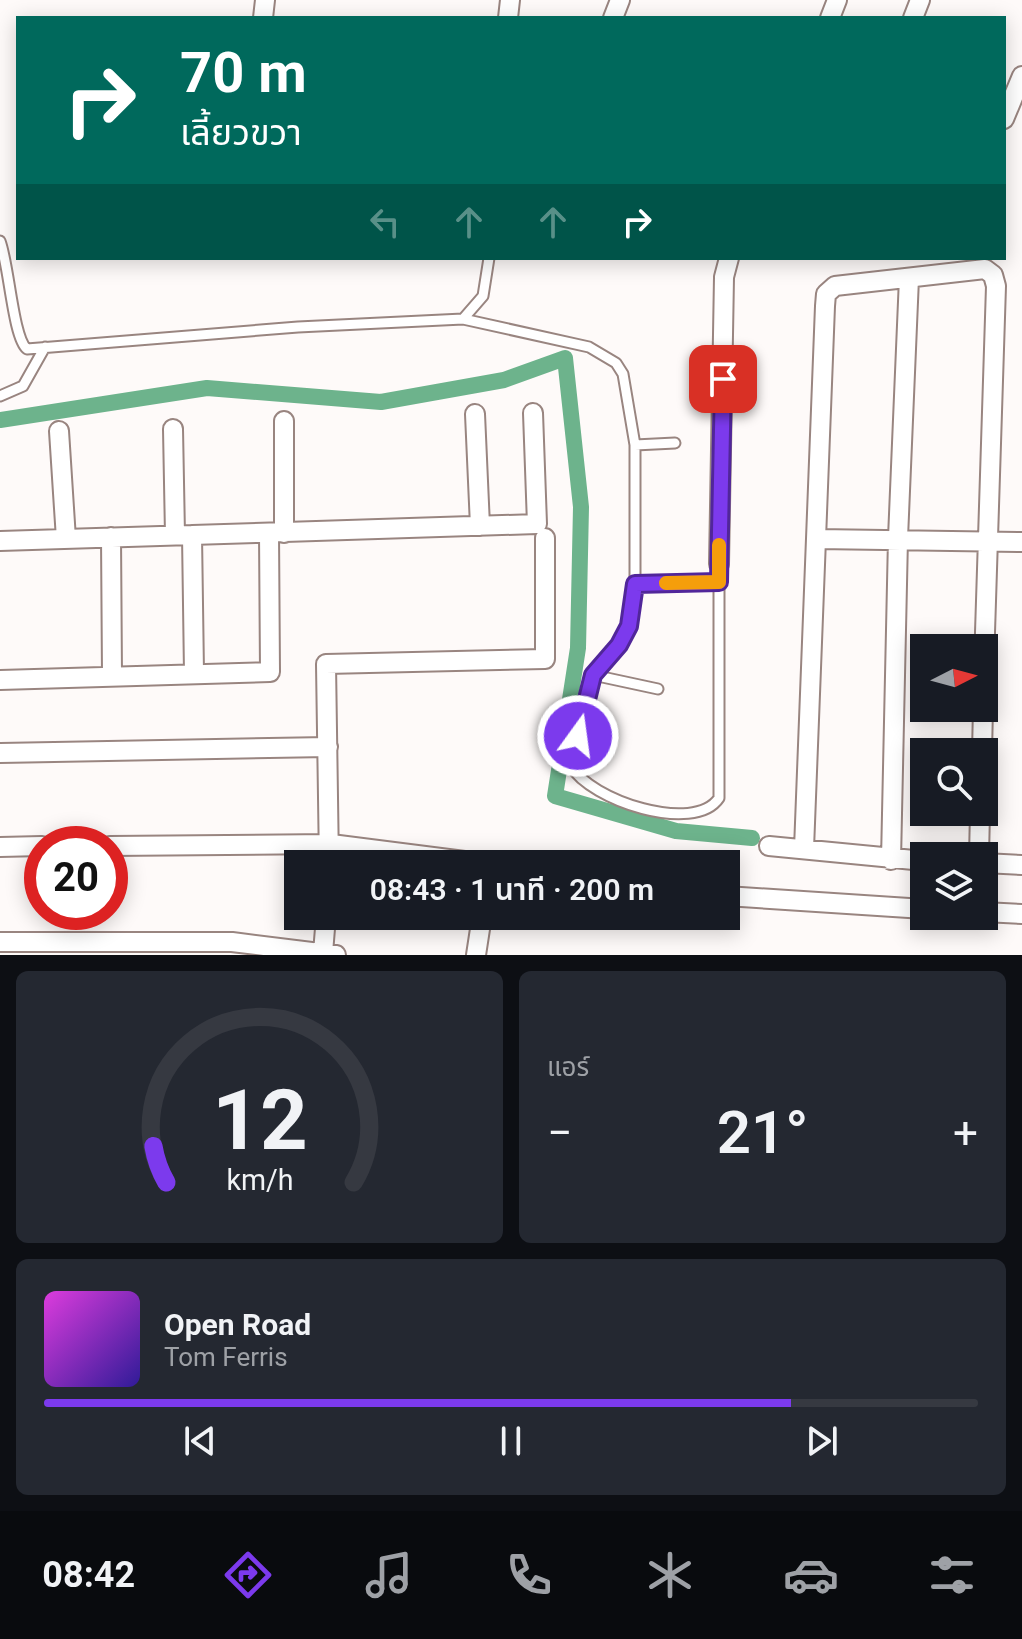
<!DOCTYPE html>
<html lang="th">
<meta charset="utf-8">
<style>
:root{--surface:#171b24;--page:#242831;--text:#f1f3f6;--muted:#9ea1a6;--line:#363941;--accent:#7c3aed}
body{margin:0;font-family:Roboto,"Noto Sans Thai",sans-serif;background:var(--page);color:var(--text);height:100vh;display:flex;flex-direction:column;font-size:30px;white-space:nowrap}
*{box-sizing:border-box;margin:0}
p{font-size:26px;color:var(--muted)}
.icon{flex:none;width:44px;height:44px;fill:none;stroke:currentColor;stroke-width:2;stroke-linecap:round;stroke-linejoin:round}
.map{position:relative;height:955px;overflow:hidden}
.sheet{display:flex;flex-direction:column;gap:16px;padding:16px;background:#0d0f14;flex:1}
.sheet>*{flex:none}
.guide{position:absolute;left:16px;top:16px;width:990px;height:244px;border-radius:0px;box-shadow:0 4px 20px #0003;background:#00695c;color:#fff;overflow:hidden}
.needle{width:52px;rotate:84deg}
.buttons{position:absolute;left:910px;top:634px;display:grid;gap:16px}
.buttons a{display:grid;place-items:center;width:88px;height:88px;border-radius:0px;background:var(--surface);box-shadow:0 4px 20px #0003;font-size:40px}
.speed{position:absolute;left:24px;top:826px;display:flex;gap:16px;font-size:40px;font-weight:700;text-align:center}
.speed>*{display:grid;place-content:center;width:104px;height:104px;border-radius:50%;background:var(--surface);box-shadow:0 4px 20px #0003;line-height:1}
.speed .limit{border:12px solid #d22;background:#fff;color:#111}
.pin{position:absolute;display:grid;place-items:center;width:68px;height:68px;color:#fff;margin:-34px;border-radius:16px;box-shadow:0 4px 12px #0006}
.me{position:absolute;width:88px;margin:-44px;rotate:14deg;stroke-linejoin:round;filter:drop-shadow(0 0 6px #0008)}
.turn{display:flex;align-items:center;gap:28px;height:168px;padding:0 32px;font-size:36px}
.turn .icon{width:104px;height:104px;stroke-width:2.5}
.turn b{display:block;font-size:56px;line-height:68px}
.lanes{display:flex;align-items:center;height:76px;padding:0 32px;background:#0003;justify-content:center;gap:40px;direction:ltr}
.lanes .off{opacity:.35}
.big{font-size:60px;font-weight:600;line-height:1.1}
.sheet .widget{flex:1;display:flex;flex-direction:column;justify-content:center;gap:12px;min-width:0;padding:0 28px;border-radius:12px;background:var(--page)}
.sheet .dial{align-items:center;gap:0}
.dial svg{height:208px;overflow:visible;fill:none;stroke:var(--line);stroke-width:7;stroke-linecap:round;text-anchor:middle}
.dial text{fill:var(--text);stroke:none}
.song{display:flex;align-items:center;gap:24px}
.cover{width:96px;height:96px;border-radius:12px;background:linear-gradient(135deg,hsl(300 70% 55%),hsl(250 70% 35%))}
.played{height:8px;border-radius:4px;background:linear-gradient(90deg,var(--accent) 80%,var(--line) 80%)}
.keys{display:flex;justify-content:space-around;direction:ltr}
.heat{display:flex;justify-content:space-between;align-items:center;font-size:44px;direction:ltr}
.sheet .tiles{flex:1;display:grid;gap:16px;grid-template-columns:1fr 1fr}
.widget:last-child{grid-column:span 2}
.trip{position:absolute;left:284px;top:850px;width:456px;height:80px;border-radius:0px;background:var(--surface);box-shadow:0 4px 20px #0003;font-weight:600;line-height:80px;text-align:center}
.dock{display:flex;height:128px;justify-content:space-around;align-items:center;background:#090b0e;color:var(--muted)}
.dock .icon{width:56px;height:56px}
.dock .current{color:var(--accent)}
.dock b{font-size:36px;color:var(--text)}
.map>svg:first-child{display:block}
</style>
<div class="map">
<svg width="1022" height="955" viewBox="0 0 1022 955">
<rect width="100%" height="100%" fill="#fefaf9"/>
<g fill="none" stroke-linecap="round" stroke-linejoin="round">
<!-- canal -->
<path stroke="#6db38c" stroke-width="16" d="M0 420 207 388 381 402 504 380 565 358 581 507 578 648 555 796 676 831 752 838"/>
<defs>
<path id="lane" d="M0 241C9 264 13 338 27 349L298 327 463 319 483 296 489 258
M463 319 589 347 616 363 623 374 635 445V584L629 626 619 645 593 675 571 766C590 800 694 835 719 798V564
M0 396 23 386 45 347
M635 445 675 443
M635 584 719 582
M593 675 658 689"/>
<path id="street" d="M263 18 265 0
M508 18 510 0
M613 18 620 0
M830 18 837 0
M913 18 920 0
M1004 119 1022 76
M475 414 480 526
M284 421V533
M173 429 175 535
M59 431 66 539
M192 535 194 673
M111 537 112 675
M818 539 1022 542
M0 541 537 524 533 413
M719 564 724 277 729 258
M0 680 270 672 269 533
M982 752 983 708
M0 753 328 747
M110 846 331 844 488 864
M769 846 924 861
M0 847 42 846
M804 849 825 306 826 294 835 286 985 269 993 275 996 286 984 664
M979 856 980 812
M891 860 898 538 909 278
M984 863 1022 865
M329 864 326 664 545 659V538
M726 896 924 909
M984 912 1022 914
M0 942H232L336 955
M323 953 326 916
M476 955 482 916"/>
</defs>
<!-- lane casing -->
<use href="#lane" stroke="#998580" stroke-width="13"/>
<!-- street casing -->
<use href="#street" stroke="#998580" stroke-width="22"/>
<!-- lane -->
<use href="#lane" stroke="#fff" stroke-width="9"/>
<!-- street -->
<use href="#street" stroke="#fff" stroke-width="18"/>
</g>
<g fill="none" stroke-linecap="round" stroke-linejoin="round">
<defs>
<path id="route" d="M578 736 593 675 619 645 629 626 635 584 719 582 723 379"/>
</defs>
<!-- route casing -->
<use href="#route" stroke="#51269a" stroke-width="20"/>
<!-- route -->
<use href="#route" stroke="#7c3aed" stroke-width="14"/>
<!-- slow -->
<path stroke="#f59e0b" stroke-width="14" d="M666 583 719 582V545"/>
</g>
</svg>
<div class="buttons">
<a><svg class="needle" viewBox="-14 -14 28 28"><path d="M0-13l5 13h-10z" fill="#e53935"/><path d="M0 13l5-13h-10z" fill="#9ea1a6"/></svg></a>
<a><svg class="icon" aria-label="search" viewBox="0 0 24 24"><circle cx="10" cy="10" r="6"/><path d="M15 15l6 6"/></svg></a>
<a><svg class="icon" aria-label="layers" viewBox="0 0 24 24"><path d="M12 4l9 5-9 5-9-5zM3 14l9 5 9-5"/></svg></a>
</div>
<div class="speed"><div class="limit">20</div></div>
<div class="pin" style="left:723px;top:379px;background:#d93025"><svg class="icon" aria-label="arrive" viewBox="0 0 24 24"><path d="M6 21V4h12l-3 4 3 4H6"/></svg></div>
<svg class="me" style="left:578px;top:736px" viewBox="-20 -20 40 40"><circle r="17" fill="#7c3aed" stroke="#fff" stroke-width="3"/><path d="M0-11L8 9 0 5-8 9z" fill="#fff"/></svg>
<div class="trip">08:43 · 1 นาที · 200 m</div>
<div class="guide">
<div class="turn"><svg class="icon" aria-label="right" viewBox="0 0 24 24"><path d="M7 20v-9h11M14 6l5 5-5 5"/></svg><div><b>70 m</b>เลี้ยวขวา</div></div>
<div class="lanes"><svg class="icon off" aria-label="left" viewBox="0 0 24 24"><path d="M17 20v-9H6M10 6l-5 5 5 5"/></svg><svg class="icon off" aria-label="ahead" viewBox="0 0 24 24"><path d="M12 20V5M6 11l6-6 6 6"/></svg><svg class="icon off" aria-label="ahead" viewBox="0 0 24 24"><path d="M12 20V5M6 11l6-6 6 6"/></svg><svg class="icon" aria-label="right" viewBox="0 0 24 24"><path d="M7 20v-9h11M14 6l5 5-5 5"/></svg></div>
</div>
</div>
<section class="sheet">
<div class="tiles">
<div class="widget dial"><svg viewBox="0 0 100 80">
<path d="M14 69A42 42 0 1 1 86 69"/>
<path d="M14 69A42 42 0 0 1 9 55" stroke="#7c3aed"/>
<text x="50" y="56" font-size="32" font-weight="700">12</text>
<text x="50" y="72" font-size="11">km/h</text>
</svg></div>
<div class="widget"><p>แอร์</p>
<div class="heat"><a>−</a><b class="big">21°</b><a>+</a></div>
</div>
<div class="widget">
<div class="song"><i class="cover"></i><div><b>Open Road</b><p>Tom Ferris</p></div></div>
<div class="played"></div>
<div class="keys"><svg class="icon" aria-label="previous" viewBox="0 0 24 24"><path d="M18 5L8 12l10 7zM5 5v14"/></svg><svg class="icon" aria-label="pause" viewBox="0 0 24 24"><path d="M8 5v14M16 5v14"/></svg><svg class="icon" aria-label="next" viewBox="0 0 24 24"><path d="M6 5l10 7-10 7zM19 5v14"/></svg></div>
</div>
</div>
</section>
<nav class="dock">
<b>08:42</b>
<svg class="icon current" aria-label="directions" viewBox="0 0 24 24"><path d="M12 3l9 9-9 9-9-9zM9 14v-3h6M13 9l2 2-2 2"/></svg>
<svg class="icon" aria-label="music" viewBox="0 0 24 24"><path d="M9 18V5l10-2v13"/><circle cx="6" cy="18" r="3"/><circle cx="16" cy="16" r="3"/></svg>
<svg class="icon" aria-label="phone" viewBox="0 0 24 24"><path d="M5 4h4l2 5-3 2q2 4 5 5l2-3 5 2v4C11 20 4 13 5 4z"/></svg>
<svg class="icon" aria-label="climate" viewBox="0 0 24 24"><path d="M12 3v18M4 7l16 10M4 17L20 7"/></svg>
<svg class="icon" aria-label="car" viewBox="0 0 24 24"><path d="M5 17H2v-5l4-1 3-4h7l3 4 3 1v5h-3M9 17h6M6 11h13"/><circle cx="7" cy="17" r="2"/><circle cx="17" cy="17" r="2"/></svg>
<svg class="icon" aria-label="filters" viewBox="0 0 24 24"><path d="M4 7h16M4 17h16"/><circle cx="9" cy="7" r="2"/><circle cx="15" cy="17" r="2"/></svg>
</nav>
